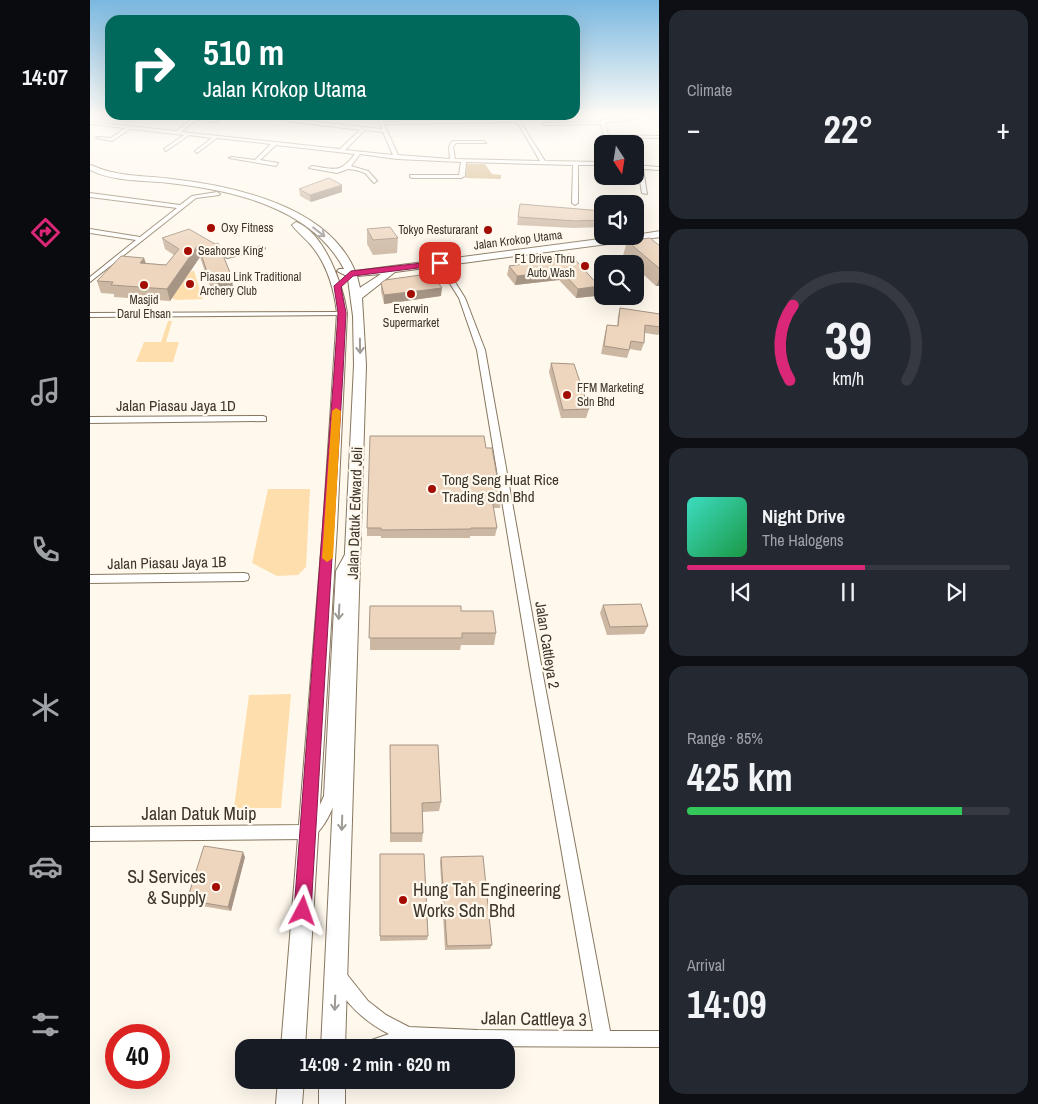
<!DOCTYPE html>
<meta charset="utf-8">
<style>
:root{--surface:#171b24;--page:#242831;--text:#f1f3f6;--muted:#9ea1a6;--line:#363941;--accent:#db2777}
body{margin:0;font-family:"Archivo Narrow",sans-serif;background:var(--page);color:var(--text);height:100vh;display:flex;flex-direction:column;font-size:19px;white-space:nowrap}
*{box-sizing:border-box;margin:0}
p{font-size:16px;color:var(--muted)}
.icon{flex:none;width:28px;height:28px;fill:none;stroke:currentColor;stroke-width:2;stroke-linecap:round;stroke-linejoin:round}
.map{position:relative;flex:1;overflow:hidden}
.details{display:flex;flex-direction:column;gap:10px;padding:10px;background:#0d0f14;width:379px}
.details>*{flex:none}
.guide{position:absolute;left:15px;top:15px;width:475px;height:105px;border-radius:15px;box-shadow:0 5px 20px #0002;background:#00695c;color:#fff;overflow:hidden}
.needle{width:32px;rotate:168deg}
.fabs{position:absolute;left:504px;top:135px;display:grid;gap:10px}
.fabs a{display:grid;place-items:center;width:50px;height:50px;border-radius:10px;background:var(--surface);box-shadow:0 5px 20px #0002;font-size:25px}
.speed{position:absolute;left:15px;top:1024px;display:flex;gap:10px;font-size:25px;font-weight:700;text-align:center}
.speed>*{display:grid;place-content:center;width:65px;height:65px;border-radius:50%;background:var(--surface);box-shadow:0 5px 20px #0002;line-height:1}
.speed .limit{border:8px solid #d22;background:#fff;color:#111}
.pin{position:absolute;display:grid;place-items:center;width:42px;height:42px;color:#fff;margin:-21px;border-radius:10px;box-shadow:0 2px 8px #0006}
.me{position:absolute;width:55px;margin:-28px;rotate:4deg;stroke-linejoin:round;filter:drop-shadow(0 0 4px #0008)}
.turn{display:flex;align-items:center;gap:18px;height:105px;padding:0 15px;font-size:22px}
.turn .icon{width:65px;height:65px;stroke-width:2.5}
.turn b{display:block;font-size:35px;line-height:42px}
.big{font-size:38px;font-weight:700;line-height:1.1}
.details .card{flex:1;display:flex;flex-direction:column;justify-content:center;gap:8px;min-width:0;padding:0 18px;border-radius:15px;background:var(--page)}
.details .dial{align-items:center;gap:0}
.dial svg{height:130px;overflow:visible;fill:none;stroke:var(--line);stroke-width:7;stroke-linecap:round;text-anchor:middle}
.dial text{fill:var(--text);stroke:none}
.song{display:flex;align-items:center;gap:15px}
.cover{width:60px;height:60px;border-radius:8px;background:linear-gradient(135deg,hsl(170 70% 55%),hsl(140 70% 35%))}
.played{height:5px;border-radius:2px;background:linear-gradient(90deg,var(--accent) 55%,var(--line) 55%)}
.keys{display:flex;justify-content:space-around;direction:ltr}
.heat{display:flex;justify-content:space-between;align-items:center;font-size:28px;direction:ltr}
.charge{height:8px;border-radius:4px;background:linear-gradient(90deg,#34c759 85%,var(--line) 0)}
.trip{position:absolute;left:145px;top:1039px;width:280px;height:50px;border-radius:15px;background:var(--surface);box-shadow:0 5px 20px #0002;font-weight:700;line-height:50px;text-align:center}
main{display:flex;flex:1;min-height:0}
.menu{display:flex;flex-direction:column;width:90px;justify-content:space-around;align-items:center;background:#090b0e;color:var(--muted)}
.menu .icon{width:35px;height:35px}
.menu .active{color:var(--accent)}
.menu b{font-size:22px;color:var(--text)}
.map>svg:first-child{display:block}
</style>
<main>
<nav class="menu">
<b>14:07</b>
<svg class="icon active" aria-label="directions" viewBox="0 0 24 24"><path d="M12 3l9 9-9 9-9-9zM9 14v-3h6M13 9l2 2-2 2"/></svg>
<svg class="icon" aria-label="music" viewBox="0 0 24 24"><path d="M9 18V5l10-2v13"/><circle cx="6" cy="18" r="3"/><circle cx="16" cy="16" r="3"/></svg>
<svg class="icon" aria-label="phone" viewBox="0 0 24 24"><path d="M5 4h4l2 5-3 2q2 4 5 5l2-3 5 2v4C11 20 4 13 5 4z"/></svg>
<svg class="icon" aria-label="climate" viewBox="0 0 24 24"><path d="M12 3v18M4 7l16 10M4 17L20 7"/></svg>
<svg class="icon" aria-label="car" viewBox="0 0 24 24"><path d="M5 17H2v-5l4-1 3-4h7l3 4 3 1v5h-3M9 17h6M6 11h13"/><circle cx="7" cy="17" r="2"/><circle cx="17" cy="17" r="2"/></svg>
<svg class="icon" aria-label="filters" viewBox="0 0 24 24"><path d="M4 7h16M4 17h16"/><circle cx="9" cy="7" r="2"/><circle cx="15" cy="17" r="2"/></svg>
</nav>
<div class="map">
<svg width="570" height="1104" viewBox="0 0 570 1104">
<rect width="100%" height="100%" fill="#fff8ed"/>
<!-- green -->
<path fill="#fddeac" d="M101 271H104L113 299 86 300 82 298Z
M78 321H82L76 342H89L83 362H46L54 342H71Z
M178 489H220L216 567 208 575 187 576 162 563Z
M201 694 191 808H144L159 695Z"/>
<!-- forest -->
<path fill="#ceae79" d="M377 164H395L402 174 411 175V179L376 178Z"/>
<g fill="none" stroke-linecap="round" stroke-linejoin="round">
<defs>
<path id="street" d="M108 115H113L110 118 129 121 127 122 106 120 91 132 250 149 270 130 150 115H164L292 129 286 115H290L293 122 425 120 423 116 426 115 455 161 512 162V165H488V203L485 205 482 203 483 165 376 162 375 176 371 178H322L320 177V175H369L371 162 307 159 270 154 261 166 278 171 287 181 284 183 275 173 266 170 258 169 247 173 219 168 222 166C245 169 250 174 265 154L186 145 170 160 188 163 186 166 139 158 141 157 165 160 181 144 127 138 107 153 105 151 122 138 99 135 76 151 74 149 94 135 40 129 22 141 6 138 8 137 21 138 35 128 0 124V122L86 131ZM427 122 450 161 365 159 363 147 366 143H396L394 141H362L359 147 360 159 308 155 294 124ZM275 130 293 132 303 155 255 150Z
M520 118 544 120 515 122 518 135 570 136V138L519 137 520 144H516L511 124 455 125 453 124 455 123 511 122V120Z
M545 165 570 167V170L553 169 557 194 552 193 548 169H545Z
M127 192 130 194 129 195 106 198 0 282V277L46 240 0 233V229L50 237 87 208 0 197V193L90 205 102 196Z
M172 246 175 248 174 249 137 258 134 256Z
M350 261 353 263 375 298 395 350 452 670 520 1031H570V1047L388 1046 318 1043 306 1048H274L276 1042 299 1034C275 1022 253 1002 242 977L245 972 250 969 255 972 278 1001 296 1015 319 1027 388 1030 503 1031 440 670 387 350 369 298 347 263Z
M254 312V314L252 315 0 317V313Z
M173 416 176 417V421L0 423V417Z
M261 550 265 551 266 554 256 571 248 796C241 811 234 832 218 839L0 841V827L215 825 228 809 234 796 246 571 257 551Z
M154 573 158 574 159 577 158 580 154 581 0 583V575Z"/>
<path id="secondary" d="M9 114H16L0 124V119Z
M561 114H567L570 117V125Z
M0 165C7 167 14 171 22 172 41 177 62 176 82 179 144 186 238 206 265 271L533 236H545V235L570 231V237L305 272 272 298 276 365 255 1048H231L264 365 263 316 258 279 257 276 247 271 249 269H254C222 208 143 190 79 183 53 180 24 182 0 170ZM291 274 271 287 270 288 267 276Z
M206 222C235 233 253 286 257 313L247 527 215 1048H191L233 527 247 313C244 288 237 264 221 245 215 238 207 232 202 225Z
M188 1080H214L212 1104H186Z
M229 1080H255V1104H229Z"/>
</defs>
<!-- street casing -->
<use href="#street" stroke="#87775f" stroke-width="2"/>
<!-- secondary casing -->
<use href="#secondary" stroke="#87775f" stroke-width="2"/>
<!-- street -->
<use href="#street" fill="#fff" fill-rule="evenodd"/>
<!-- secondary -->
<use href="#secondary" fill="#fff" fill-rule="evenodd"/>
</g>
<!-- wall -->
<path fill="#ccb7a3" d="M209 189 252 192 221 202 210 196Z
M430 204 512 211V227L484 228 427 225Z
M99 229 143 286 128 289 120 286 110 257 80 301 24 297V294L11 293 7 281 54 258 56 263 76 265 84 255 75 249 72 238Z
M277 229 308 238 307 253 283 255 277 244Z
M537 241 570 246V286H566L545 267V264H541L533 256Z
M459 257 506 296 486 298 469 280 425 285 417 275 419 266 458 261Z
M291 283 351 296 294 304 291 291Z
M530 308 570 314V332L568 335 555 333 554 343 551 351 540 349 537 358 511 354 515 333 517 325 527 326 528 316Z
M461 363 499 409 496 418H471L459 372Z
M396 448 411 499 410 508H403L407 528 405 536H380V538H291V536H277V528Z
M513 605 558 626 554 634 517 635 510 613Z
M280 606 371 611 406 633 404 645H371L370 650H280Z
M300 745 351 802 349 811 332 812 333 833 332 842H300Z
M290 854 338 936 337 940 290 941Z
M155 857 141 911 100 904 97 900Z
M351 857 402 945 400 949 355 950 350 862Z"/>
<!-- shaded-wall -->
<path fill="#a69585" d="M252 185V192L221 202 220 195Z
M108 245 110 257 80 301 77 289Z
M54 258 57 269 50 263Z
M471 271 469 280 425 285 427 276Z
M141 275 143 286 128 289 126 277Z
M570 276V286H566Z
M509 286 506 296 486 298 488 289Z
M352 288 351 296 294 304V295Z
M153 852 155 857 141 911 138 907Z"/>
<!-- building -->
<path fill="#edd5be" stroke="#a69585" d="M239 178 252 185 220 195 209 189Z
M430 204 512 211V220L485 221 428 217Z
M300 227 308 238 283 240 277 229Z
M99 229 125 244 128 243 141 275 126 277 118 275 108 245 77 289 21 285 23 282 7 281 31 256 54 258 50 263 76 265 89 249 72 238Z
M560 238 570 246V269L537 241Z
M480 254 509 286 488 289 471 271 427 276 419 266 462 260 459 257Z
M338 274 344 276 352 288 294 295 291 283 295 280Z
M530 308 570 314V327L555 325 554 343 541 341 539 350 514 346 517 325 528 326Z
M461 363 484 364 499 409 473 410Z
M280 436H394L396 448H402L411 499H402L407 528H381V529L291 530V528H277Z
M551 604 558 626 520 627 513 605Z
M280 606H371V611H403L406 633H372V638H279Z
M300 745H348L351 802 332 803 333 833H301Z
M114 846 153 852 138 907 97 900Z
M290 854H334L338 936H290Z
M393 856 402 945 357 946 351 857Z"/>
<!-- one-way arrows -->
<defs><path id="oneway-shaft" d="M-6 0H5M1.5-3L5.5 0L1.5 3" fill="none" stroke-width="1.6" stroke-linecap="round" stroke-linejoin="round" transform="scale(1.25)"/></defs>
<g stroke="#9e9a95">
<use href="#oneway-shaft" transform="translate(229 232) rotate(38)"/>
<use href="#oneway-shaft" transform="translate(270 346) rotate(89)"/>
<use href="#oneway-shaft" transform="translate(249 612) rotate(93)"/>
<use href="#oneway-shaft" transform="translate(252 823) rotate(92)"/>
<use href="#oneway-shaft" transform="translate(245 1003) rotate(92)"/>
</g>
<!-- sky -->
<linearGradient id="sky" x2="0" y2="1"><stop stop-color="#7ab8e0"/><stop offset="0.43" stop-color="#fffcf7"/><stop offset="1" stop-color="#fffcf7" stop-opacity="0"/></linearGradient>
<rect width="570" height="268" fill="url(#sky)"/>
<!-- route -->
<path fill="#db2777" stroke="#8e194d" d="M350 261H353V265L263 276 251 287 256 313 253 372 221 911 219 916 213 919 207 916 204 911 244 372 248 313 244 286 261 271Z"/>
<!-- slow -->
<path fill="#f59e0b" d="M246 408 251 411 243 558 237 562 232 558 242 411Z"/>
<!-- markers -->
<g fill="#a30c02" stroke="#fff8ed" stroke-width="2">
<circle cx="121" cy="228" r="5"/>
<circle cx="398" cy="230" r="5"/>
<circle cx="98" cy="251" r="5"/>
<circle cx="495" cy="266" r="5"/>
<circle cx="100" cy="284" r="5"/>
<circle cx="54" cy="285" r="5"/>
<circle cx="321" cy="294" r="5"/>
<circle cx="477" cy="395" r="5"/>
<circle cx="342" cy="489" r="5"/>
<circle cx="126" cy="887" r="5"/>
<circle cx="313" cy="900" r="5"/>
</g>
<g text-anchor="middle" stroke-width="4.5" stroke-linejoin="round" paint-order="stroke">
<!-- far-poi labels -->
<g font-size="12" fill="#3c352b" stroke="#fff8ed" text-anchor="start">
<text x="131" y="232">Oxy Fitness</text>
<text x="388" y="234" text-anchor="end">Tokyo Resturarant</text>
<text x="108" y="255">Seahorse King</text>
<text x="485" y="263" text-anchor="end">F1 Drive Thru<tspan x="485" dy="14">Auto Wash</tspan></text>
<text x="110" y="281">Piasau Link Traditional<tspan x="110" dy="14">Archery Club</tspan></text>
<text x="54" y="304" text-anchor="middle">Masjid<tspan x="54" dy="14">Darul Ehsan</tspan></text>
<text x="321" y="313" text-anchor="middle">Everwin<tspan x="321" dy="14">Supermarket</tspan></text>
<text x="487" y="392">FFM Marketing<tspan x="487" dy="14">Sdn Bhd</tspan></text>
</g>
<!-- far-street labels -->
<g font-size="12" fill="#3c352b" stroke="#fff8ed">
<text transform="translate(428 240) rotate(-7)" y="4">Jalan Krokop Utama</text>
</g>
<!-- street labels -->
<g font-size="15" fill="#3c352b" stroke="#fff8ed">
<text x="86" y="411">Jalan Piasau Jaya 1D</text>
<text transform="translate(265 513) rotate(-88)" y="5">Jalan Datuk Edward Jeli</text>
<text transform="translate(77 563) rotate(-1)" y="5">Jalan Piasau Jaya 1B</text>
<text transform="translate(457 645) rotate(81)" y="5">Jalan Cattleya 2</text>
</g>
<!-- poi labels -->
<g font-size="15" fill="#3c352b" stroke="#fff8ed" text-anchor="start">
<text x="352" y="485">Tong Seng Huat Rice<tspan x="352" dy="17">Trading Sdn Bhd</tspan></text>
</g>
<!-- near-street labels -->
<g font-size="18" fill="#3c352b" stroke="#fff8ed">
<text x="109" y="820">Jalan Datuk Muip</text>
<text transform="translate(444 1019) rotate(1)" y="6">Jalan Cattleya 3</text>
</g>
<!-- near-poi labels -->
<g font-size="18" fill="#3c352b" stroke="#fff8ed" text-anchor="end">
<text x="116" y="883">SJ Services<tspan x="116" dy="21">&amp; Supply</tspan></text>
<text x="323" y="896" text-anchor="start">Hung Tah Engineering<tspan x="323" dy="21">Works Sdn Bhd</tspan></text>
</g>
</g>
</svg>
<div class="fabs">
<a><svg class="needle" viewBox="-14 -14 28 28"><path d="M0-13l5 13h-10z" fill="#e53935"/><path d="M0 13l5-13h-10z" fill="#9ea1a6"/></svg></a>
<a><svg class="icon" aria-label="sound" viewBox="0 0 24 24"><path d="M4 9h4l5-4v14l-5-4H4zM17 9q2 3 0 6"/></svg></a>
<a><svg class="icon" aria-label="search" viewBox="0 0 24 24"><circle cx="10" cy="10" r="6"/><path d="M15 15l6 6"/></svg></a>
</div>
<div class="speed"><div class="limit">40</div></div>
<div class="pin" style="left:350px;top:263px;background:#d93025"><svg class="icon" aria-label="arrive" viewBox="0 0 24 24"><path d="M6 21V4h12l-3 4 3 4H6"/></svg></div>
<svg class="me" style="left:213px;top:911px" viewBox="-20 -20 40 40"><path d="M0-17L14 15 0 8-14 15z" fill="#db2777" stroke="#fff" stroke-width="4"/></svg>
<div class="trip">14:09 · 2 min · 620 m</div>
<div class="guide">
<div class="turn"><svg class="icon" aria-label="right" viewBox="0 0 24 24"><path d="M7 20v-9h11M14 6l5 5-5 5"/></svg><div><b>510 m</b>Jalan Krokop Utama</div></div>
</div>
</div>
<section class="details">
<div class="card"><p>Climate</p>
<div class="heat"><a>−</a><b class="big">22°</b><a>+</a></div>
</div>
<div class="card dial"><svg viewBox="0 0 100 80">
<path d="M14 69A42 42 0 1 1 86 69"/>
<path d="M14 69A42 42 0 0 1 16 23" stroke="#db2777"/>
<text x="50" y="56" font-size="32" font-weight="700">39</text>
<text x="50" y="72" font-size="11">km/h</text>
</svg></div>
<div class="card">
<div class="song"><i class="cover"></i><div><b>Night Drive</b><p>The Halogens</p></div></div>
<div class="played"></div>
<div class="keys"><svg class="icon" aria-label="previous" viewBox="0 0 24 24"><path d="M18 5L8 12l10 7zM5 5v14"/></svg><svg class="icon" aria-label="pause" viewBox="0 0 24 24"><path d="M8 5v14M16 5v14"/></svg><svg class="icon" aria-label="next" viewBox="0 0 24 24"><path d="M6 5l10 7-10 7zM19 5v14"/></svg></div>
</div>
<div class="card"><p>Range · 85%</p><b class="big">425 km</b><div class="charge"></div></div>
<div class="card"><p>Arrival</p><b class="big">14:09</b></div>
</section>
</main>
